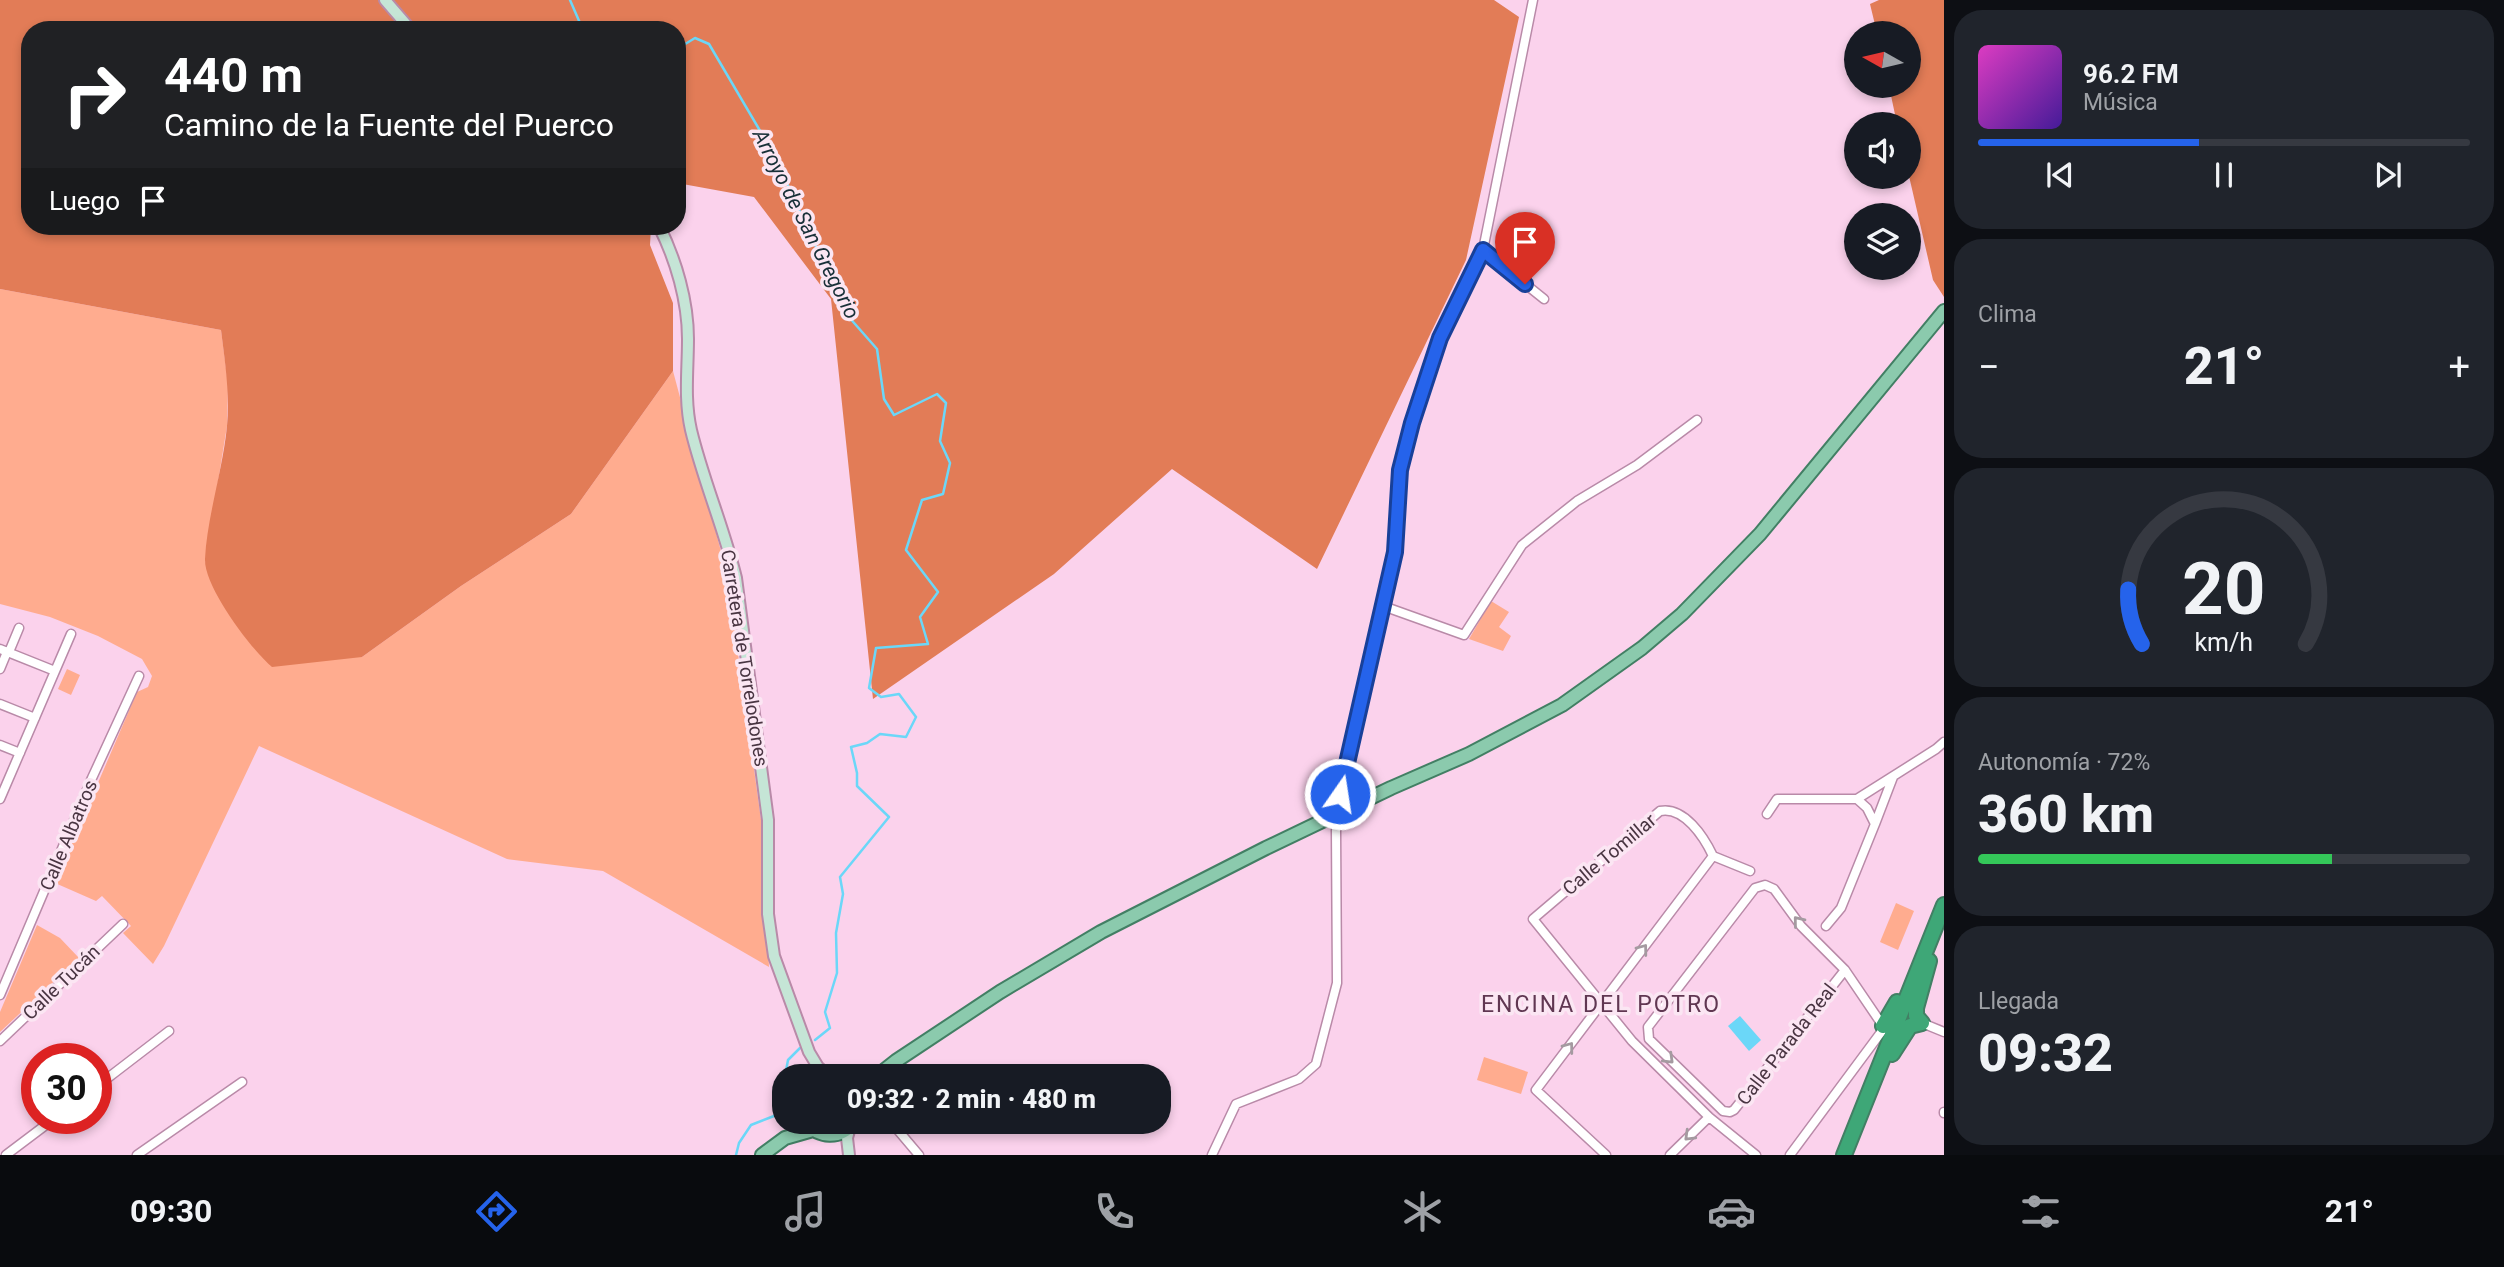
<!DOCTYPE html>
<html lang="es">
<meta charset="utf-8">
<style>
:root{--surface:#171b24;--page:#20242c;--text:#f1f3f6;--muted:#9ea1a6;--line:#363941;--accent:#2563eb}
body{margin:0;font-family:Roboto,sans-serif;background:var(--page);color:var(--text);height:100vh;display:flex;flex-direction:column;font-size:26px;white-space:nowrap}
*{box-sizing:border-box;margin:0}
p{font-size:23px;color:var(--muted)}
.icon{flex:none;width:38px;height:38px;fill:none;stroke:currentColor;stroke-width:2;stroke-linecap:round;stroke-linejoin:round}
.map{position:relative;flex:1;overflow:hidden}
.drawer{display:flex;flex-direction:column;gap:10px;padding:10px;background:#0d0f14;width:560px}
.drawer>*{flex:none}
.hud{position:absolute;left:21px;top:21px;width:665px;height:214px;border-radius:28px;box-shadow:0 4px 10px #0003;background:#202124;color:#fff;overflow:hidden}
.needle{width:46px;rotate:278deg}
.fabs{position:absolute;left:1844px;top:21px;display:grid;gap:14px}
.fabs a{display:grid;place-items:center;width:77px;height:77px;border-radius:50%;background:var(--surface);box-shadow:0 4px 10px #0003;font-size:35px}
.speed{position:absolute;left:21px;top:1043px;display:flex;gap:14px;font-size:35px;font-weight:700;text-align:center}
.speed>*{display:grid;place-content:center;width:91px;height:91px;border-radius:50%;background:var(--surface);box-shadow:0 4px 10px #0003;line-height:1}
.speed .limit{border:10px solid #d22;background:#fff;color:#111}
.pin{position:absolute;display:grid;place-items:center;width:60px;height:60px;color:#fff;margin:-72px -30px;border-radius:50% 50% 50% 0;rotate:-45deg;box-shadow:0 0 7px #0007}
.pin .icon{rotate:45deg}
.me{position:absolute;width:77px;margin:-38px;rotate:13deg;stroke-linejoin:round;filter:drop-shadow(0 0 5px #0008)}
.turn{display:flex;align-items:center;gap:24px;height:147px;padding:0 28px;font-size:32px}
.turn .icon{width:91px;height:91px;stroke-width:2.5}
.turn b{display:block;font-size:49px;line-height:60px}
.then{display:flex;align-items:center;height:66px;padding:0 28px;background:#0003;gap:14px;font-size:26px}
.big{font-size:52px;font-weight:800;line-height:1.1}
.drawer .tile{flex:1;display:flex;flex-direction:column;justify-content:center;gap:10px;min-width:0;padding:0 24px;border-radius:28px;background:var(--page)}
.drawer .dial{align-items:center;gap:0}
.dial svg{height:182px;overflow:visible;fill:none;stroke:var(--line);stroke-width:7;stroke-linecap:round;text-anchor:middle}
.dial text{fill:var(--text);stroke:none}
.song{display:flex;align-items:center;gap:21px}
.cover{width:84px;height:84px;border-radius:10px;background:linear-gradient(135deg,hsl(310 70% 55%),hsl(260 70% 35%))}
.played{height:7px;border-radius:4px;background:linear-gradient(90deg,var(--accent) 45%,var(--line) 45%)}
.keys{display:flex;justify-content:space-around;direction:ltr}
.heat{display:flex;justify-content:space-between;align-items:center;font-size:38px;direction:ltr}
.charge{height:10px;border-radius:5px;background:linear-gradient(90deg,#34c759 72%,var(--line) 0)}
.trip{position:absolute;left:772px;top:1064px;width:399px;height:70px;border-radius:28px;background:var(--surface);box-shadow:0 4px 10px #0003;font-weight:800;line-height:70px;text-align:center}
.tab-bar{display:flex;height:112px;justify-content:space-around;align-items:center;background:#090b0e;color:var(--muted)}
.tab-bar .icon{width:49px;height:49px}
.tab-bar .active{color:var(--accent)}
.tab-bar b{font-size:32px;color:var(--text)}
main{display:flex;flex:1;min-height:0}
.map>svg:first-child{display:block}
</style>
<main>
<div class="map">
<svg width="1944" height="1155" viewBox="0 0 1944 1155">
<rect width="100%" height="100%" fill="#fbd2ec"/>
<!-- green -->
<path fill="#ffac8f" d="M0 289 221 330 228 384 227 426 205 562 362 657 461 586 571 514 673 371 727 574 762 827 769 967 603 871 507 859 259 746 164 946 153 964 123 933 131 926 102 896 96 901 55 883 137 692 148 687 152 676 142 659 98 636 50 617 0 604Z
M1491 601 1509 612 1499 627 1511 636 1503 651 1469 639Z
M67 669 80 675 71 695 58 689Z
M1896 903 1914 911 1898 950 1880 942Z
M37 925 60 938 79 958 0 1032V1012Z
M1484 1057 1528 1072 1521 1094 1477 1080Z"/>
<!-- forest -->
<path fill="#e27c57" d="M0 0H1494L1519 17 1466 260 1317 569 1172 469 1054 574 873 699 831 299 754 197 677 183V30H30V226H651L650 245 673 303V371L571 514 461 586 362 657 272 667C251 649 204 587 205 559 207 517 223 469 227 426 230 394 225 362 221 330L0 289Z
M1879 0H1944V297L1933 280 1909 176V124H1897L1889 86H1909V33H1877L1870 4Z"/>
<!-- water -->
<path fill="#6bd7f8" d="M1740 1016 1761 1040 1749 1051 1728 1026Z"/>
<g fill="none" stroke-linecap="round" stroke-linejoin="round">
<!-- stream -->
<path stroke="#6bd7f8" stroke-width="2.5" d="M570 0 583 30
M677 49 695 38 709 44 772 151 848 316 877 349 884 399 894 415 937 394 946 403 940 441 950 463 943 494 922 500 906 550 938 592 920 617 928 644 876 648 869 688 881 697 899 694 916 717 906 737 880 734 867 743 851 747 857 773V786L889 817 840 877 843 894 836 933 837 973 825 1012 830 1028 815 1040
M785 1076 788 1060 800 1048
M736 1155 739 1143 751 1125 774 1116 781 1107 784 1085"/>
<defs>
<path id="street" d="M1483 250 1544 299
M1383 606 1464 635 1522 545 1577 501 1637 465 1697 420
M0 649 55 671
M9 652 19 628
M0 669 7 652
M0 704 35 718
M0 745 20 753
M1340 794 1395 552 1400 470 1412 423 1440 338 1483 250 1533 0
M0 799 71 634
M1767 814 1777 799H1857L1936 749 1944 742
M1875 824 1893 777
M1750 871 1713 856C1704 837 1684 806 1660 811L1533 919 1632 1041 1709 1117 1756 1155
M1826 926 1841 908 1875 824 1867 808 1857 799
M0 995 92 778 139 676
M1922 1023 1944 1032
M0 1041 123 924
M96 1087 169 1031
M1944 1112V1113
M891 1122 919 1155
M6 1155 55 1118
M137 1155 242 1082
M1212 1155 1236 1104 1299 1079 1316 1064 1337 983 1336 830
M1606 1155 1536 1090 1713 856
M1670 1155 1709 1117
M1790 1155 1882 1031 1883 1026 1845 970 1801 926 1774 889 1765 885 1755 888 1648 1027 1649 1039 1723 1111 1730 1112 1734 1110 1845 970"/>
<path id="secondary" d="M385 0 411 30
M659 226C676 260 688 301 688 339 688 370 684 399 691 430 703 480 724 528 736 578L768 820V914L774 956 809 1052 818 1067 828 1076
M849 1155 847 1138 850 1127"/>
<path id="primary" d="M877 1076 896 1061 1000 992 1101 932 1266 848 1391 788 1469 754 1562 705 1642 648 1682 614 1760 534 1944 311
M805 1122C819 1138 840 1140 854 1122
M762 1155 785 1138 813 1130"/>
<path id="highway" d="M1883 1026 1897 1002
M1892 1054 1910 1026 1922 1023 1916 1016V1008L1929 961
M1844 1155 1944 905"/>
</defs>
<!-- street casing -->
<use href="#street" stroke="#b98aa8" stroke-width="11"/>
<!-- secondary casing -->
<use href="#secondary" stroke="#b98aa8" stroke-width="14"/>
<!-- primary casing -->
<use href="#primary" stroke="#427f64" stroke-width="16"/>
<!-- highway casing -->
<use href="#highway" stroke="#427f64" stroke-width="18"/>
<!-- street -->
<use href="#street" stroke="#fff" stroke-width="8"/>
<!-- secondary -->
<use href="#secondary" stroke="#c5e5d6" stroke-width="10"/>
<!-- primary -->
<use href="#primary" stroke="#8bcaad" stroke-width="12"/>
<!-- highway -->
<use href="#highway" stroke="#3ea777" stroke-width="14"/>
</g>
<!-- one-way arrows -->
<defs><path id="oneway-chevron" d="M-2-3.5L2.5 0L-2 3.5" fill="none" stroke-width="1.6" stroke-linecap="round" stroke-linejoin="round" transform="scale(1.75)"/></defs>
<g stroke="#a49aa0">
<use href="#oneway-chevron" transform="translate(1798 921) rotate(-129)"/>
<use href="#oneway-chevron" transform="translate(1643 949) rotate(-53)"/>
<use href="#oneway-chevron" transform="translate(1569 1047) rotate(-53)"/>
<use href="#oneway-chevron" transform="translate(1669 1059) rotate(44)"/>
<use href="#oneway-chevron" transform="translate(1689 1136) rotate(136)"/>
</g>
<g fill="none" stroke-linecap="round" stroke-linejoin="round">
<defs>
<path id="route" d="M1340 794 1395 552 1400 470 1412 423 1440 338 1483 250 1525 284"/>
</defs>
<!-- route casing -->
<use href="#route" stroke="#184099" stroke-width="18"/>
<!-- route -->
<use href="#route" stroke="#2563eb" stroke-width="12"/>
</g>
<g text-anchor="middle" stroke-width="7" stroke-linejoin="round" paint-order="stroke">
<!-- street labels -->
<g font-size="19" fill="#493542" stroke="#fbe6f3">
<text transform="translate(745 658) rotate(81)" y="7">Carretera de Torrelodones</text>
<text transform="translate(68 835) rotate(-67)" y="7">Calle Albatros</text>
<text transform="translate(1609 854) rotate(-40)" y="7">Calle Tomillar</text>
<text transform="translate(61 982) rotate(-44)" y="7">Calle Tucán</text>
<text transform="translate(1786 1044) rotate(-52)" y="7">Calle Parada Real</text>
</g>
<!-- water labels -->
<g font-size="21" font-style="italic" fill="#183038" stroke="#fbe6f3">
<text transform="translate(806 224) rotate(63)" y="7">Arroyo de San Gregorio</text>
</g>
<!-- quarter labels -->
<g font-size="23" letter-spacing="2" fill="#603752" stroke="#fbe6f3">
<text x="1601" y="1012">ENCINA DEL POTRO</text>
</g>
</g>
</svg>
<div class="fabs">
<a><svg class="needle" viewBox="-14 -14 28 28"><path d="M0-13l5 13h-10z" fill="#e53935"/><path d="M0 13l5-13h-10z" fill="#9ea1a6"/></svg></a>
<a><svg class="icon" aria-label="sound" viewBox="0 0 24 24"><path d="M4 9h4l5-4v14l-5-4H4zM17 9q2 3 0 6"/></svg></a>
<a><svg class="icon" aria-label="layers" viewBox="0 0 24 24"><path d="M12 4l9 5-9 5-9-5zM3 14l9 5 9-5"/></svg></a>
</div>
<div class="speed"><div class="limit">30</div></div>
<div class="pin" style="left:1525px;top:284px;background:#d93025"><svg class="icon" aria-label="arrive" viewBox="0 0 24 24"><path d="M6 21V4h12l-3 4 3 4H6"/></svg></div>
<svg class="me" style="left:1340px;top:794px" viewBox="-20 -20 40 40"><circle r="17" fill="#2563eb" stroke="#fff" stroke-width="3"/><path d="M0-11L8 9 0 5-8 9z" fill="#fff"/></svg>
<div class="trip">09:32 · 2 min · 480 m</div>
<div class="hud">
<div class="turn"><svg class="icon" aria-label="right" viewBox="0 0 24 24"><path d="M7 20v-9h11M14 6l5 5-5 5"/></svg><div><b>440 m</b>Camino de la Fuente del Puerco</div></div>
<div class="then">Luego<svg class="icon" aria-label="arrive" viewBox="0 0 24 24"><path d="M6 21V4h12l-3 4 3 4H6"/></svg></div>
</div>
</div>
<section class="drawer">
<div class="tile">
<div class="song"><i class="cover"></i><div><b>96.2 FM</b><p>Música</p></div></div>
<div class="played"></div>
<div class="keys"><svg class="icon" aria-label="previous" viewBox="0 0 24 24"><path d="M18 5L8 12l10 7zM5 5v14"/></svg><svg class="icon" aria-label="pause" viewBox="0 0 24 24"><path d="M8 5v14M16 5v14"/></svg><svg class="icon" aria-label="next" viewBox="0 0 24 24"><path d="M6 5l10 7-10 7zM19 5v14"/></svg></div>
</div>
<div class="tile"><p>Clima</p>
<div class="heat"><a>−</a><b class="big">21°</b><a>+</a></div>
</div>
<div class="tile dial"><svg viewBox="0 0 100 80">
<path d="M14 69A42 42 0 1 1 86 69"/>
<path d="M14 69A42 42 0 0 1 8 45" stroke="#2563eb"/>
<text x="50" y="56" font-size="32" font-weight="700">20</text>
<text x="50" y="72" font-size="11">km/h</text>
</svg></div>
<div class="tile"><p>Autonomía · 72%</p><b class="big">360 km</b><div class="charge"></div></div>
<div class="tile"><p>Llegada</p><b class="big">09:32</b></div>
</section>
</main>
<nav class="tab-bar">
<b>09:30</b>
<svg class="icon active" aria-label="directions" viewBox="0 0 24 24"><path d="M12 3l9 9-9 9-9-9zM9 14v-3h6M13 9l2 2-2 2"/></svg>
<svg class="icon" aria-label="music" viewBox="0 0 24 24"><path d="M9 18V5l10-2v13"/><circle cx="6" cy="18" r="3"/><circle cx="16" cy="16" r="3"/></svg>
<svg class="icon" aria-label="phone" viewBox="0 0 24 24"><path d="M5 4h4l2 5-3 2q2 4 5 5l2-3 5 2v4C11 20 4 13 5 4z"/></svg>
<svg class="icon" aria-label="climate" viewBox="0 0 24 24"><path d="M12 3v18M4 7l16 10M4 17L20 7"/></svg>
<svg class="icon" aria-label="car" viewBox="0 0 24 24"><path d="M5 17H2v-5l4-1 3-4h7l3 4 3 1v5h-3M9 17h6M6 11h13"/><circle cx="7" cy="17" r="2"/><circle cx="17" cy="17" r="2"/></svg>
<svg class="icon" aria-label="filters" viewBox="0 0 24 24"><path d="M4 7h16M4 17h16"/><circle cx="9" cy="7" r="2"/><circle cx="15" cy="17" r="2"/></svg>
<b>21°</b>
</nav>
